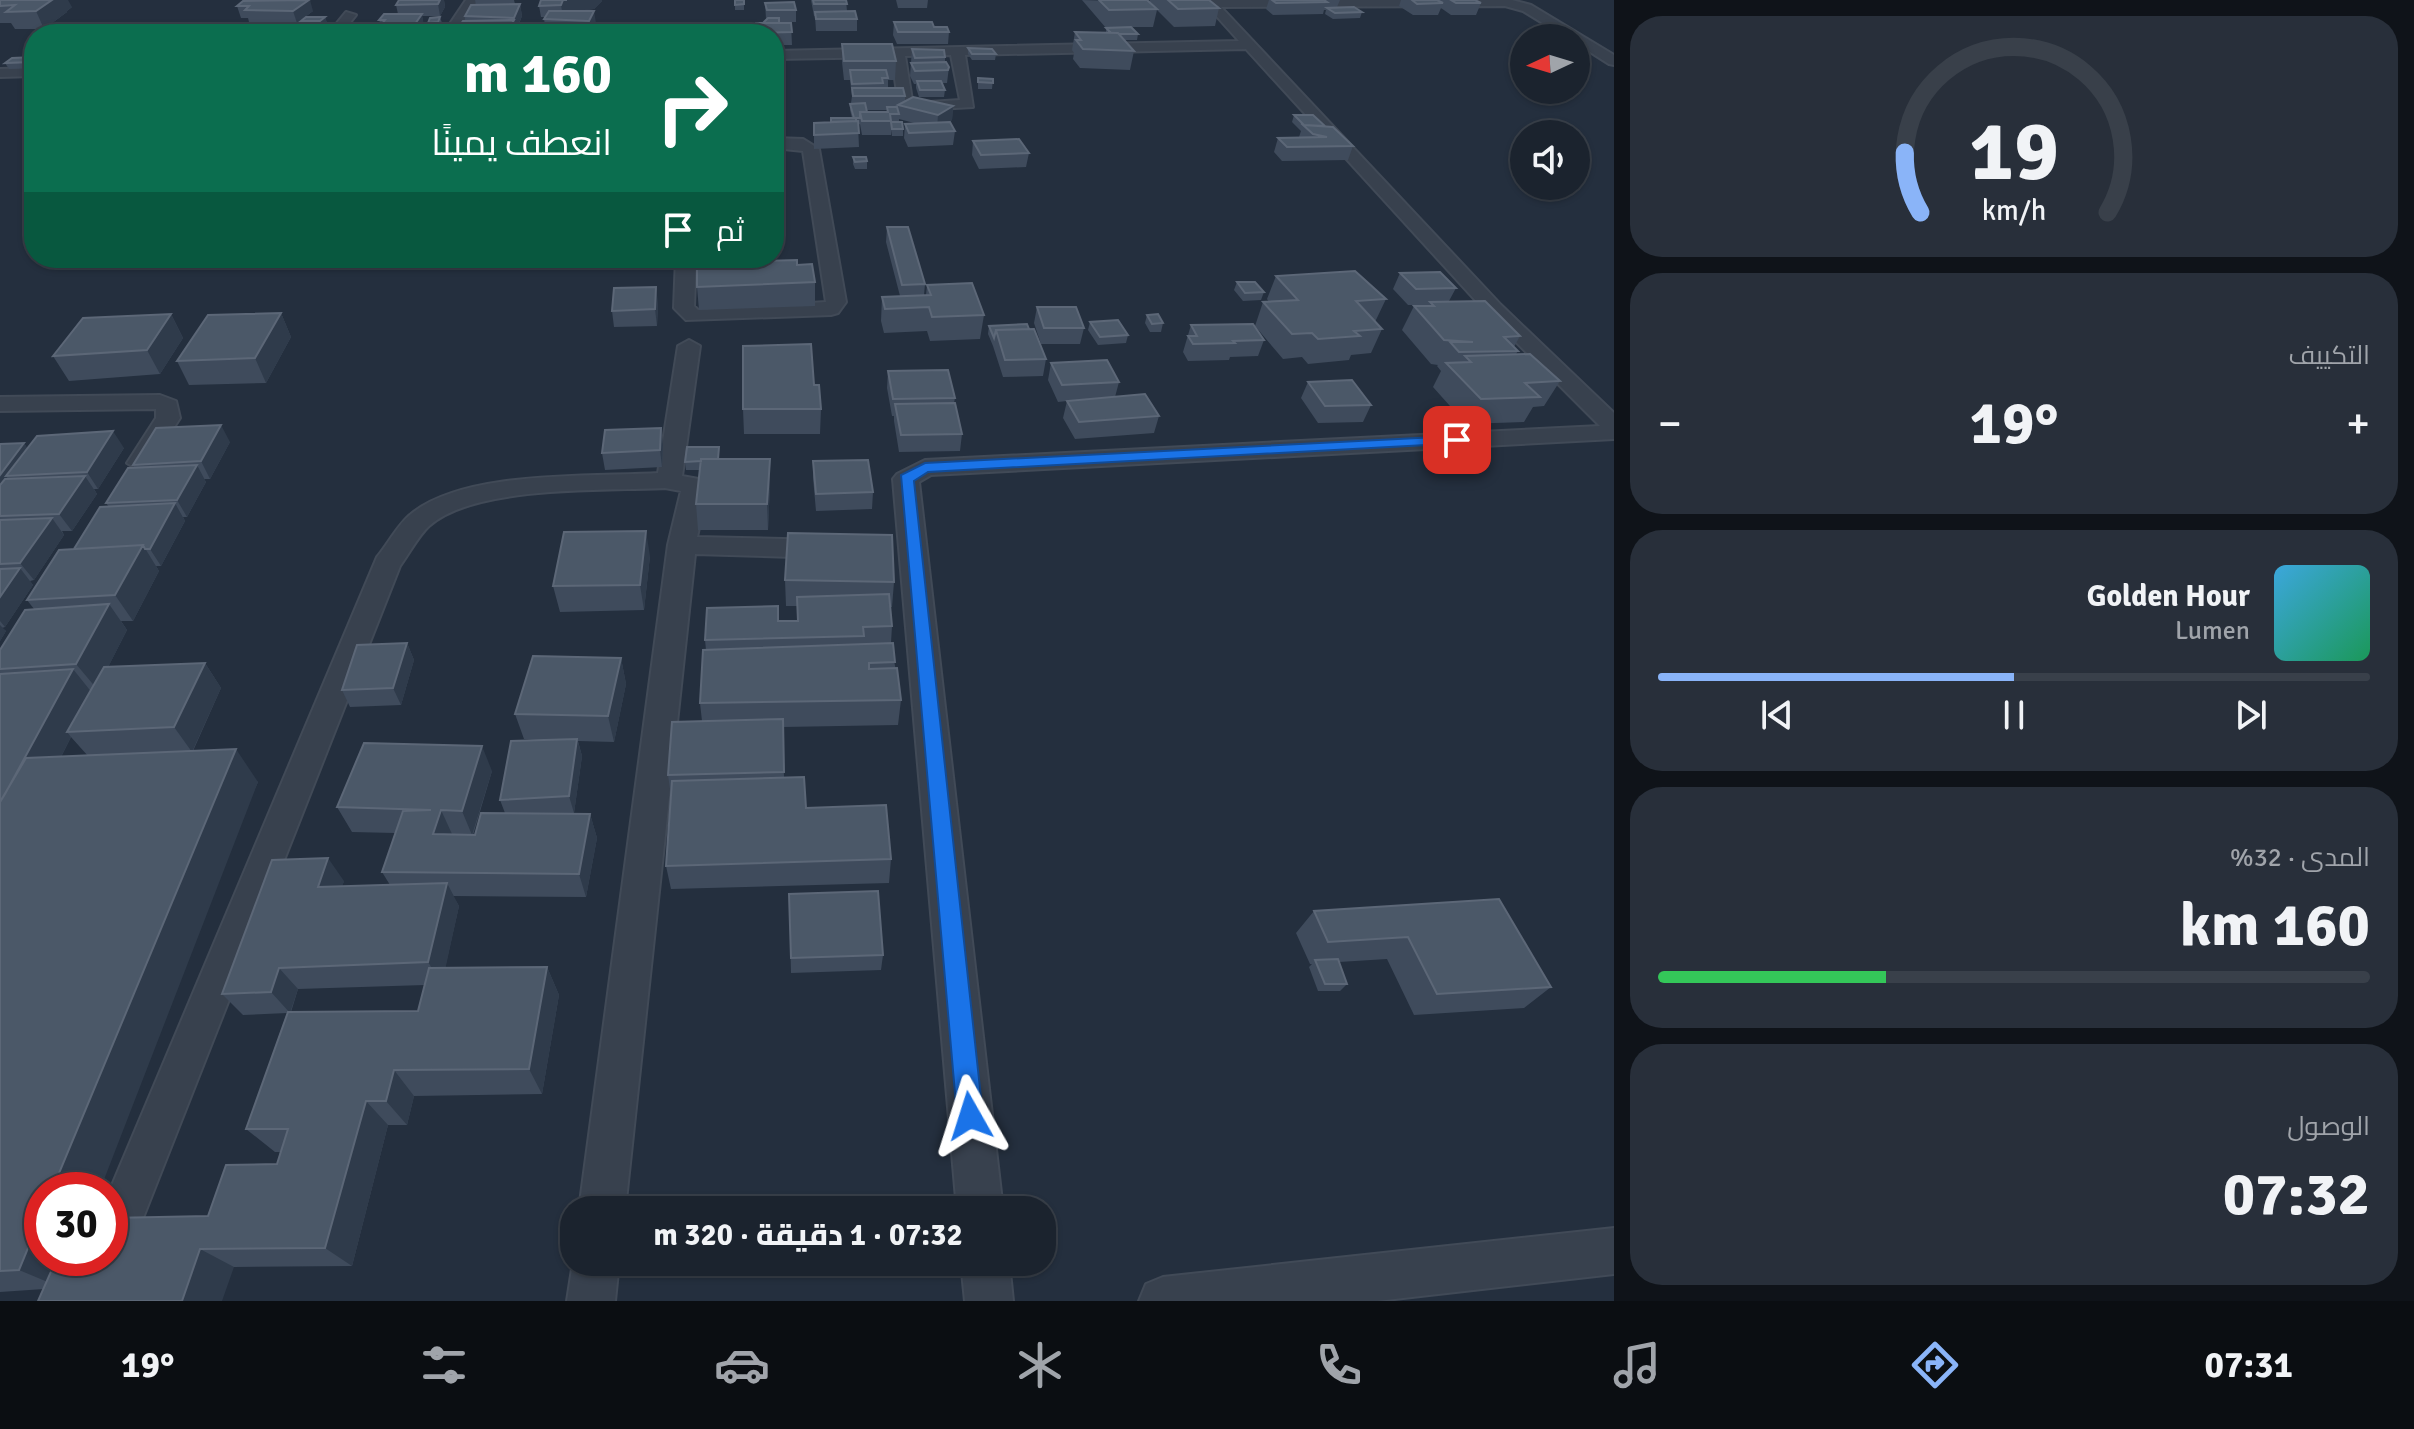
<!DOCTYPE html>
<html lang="ar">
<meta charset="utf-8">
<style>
:root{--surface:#1b232e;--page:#282f3a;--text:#f1f3f6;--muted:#a0a4aa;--line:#39404a;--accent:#8ab4f8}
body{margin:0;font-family:Signika,Cairo,sans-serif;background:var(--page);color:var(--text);direction:rtl;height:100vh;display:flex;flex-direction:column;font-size:30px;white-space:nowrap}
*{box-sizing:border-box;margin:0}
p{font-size:26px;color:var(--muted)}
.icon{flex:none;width:44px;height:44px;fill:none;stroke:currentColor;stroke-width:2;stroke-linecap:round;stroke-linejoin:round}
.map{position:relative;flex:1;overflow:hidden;direction:ltr}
.sheet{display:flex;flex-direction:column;gap:16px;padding:16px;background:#0f1319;width:800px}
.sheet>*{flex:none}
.banner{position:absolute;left:24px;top:24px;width:760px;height:244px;border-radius:32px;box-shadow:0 2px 6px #0004,0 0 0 2px var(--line);direction:rtl;background:#0b6e4f;color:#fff;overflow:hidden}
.needle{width:52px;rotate:266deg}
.controls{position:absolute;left:1510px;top:24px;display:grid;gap:16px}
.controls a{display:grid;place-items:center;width:80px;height:80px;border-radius:50%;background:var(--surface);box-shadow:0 2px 6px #0004,0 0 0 2px var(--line);font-size:40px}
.speed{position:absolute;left:24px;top:1172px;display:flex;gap:16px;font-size:40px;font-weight:700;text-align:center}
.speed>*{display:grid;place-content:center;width:104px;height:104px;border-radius:50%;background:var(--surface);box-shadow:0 2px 6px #0004,0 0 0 2px var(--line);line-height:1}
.speed .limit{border:12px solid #d22;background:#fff;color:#111}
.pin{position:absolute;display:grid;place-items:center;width:68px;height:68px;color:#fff;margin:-34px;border-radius:16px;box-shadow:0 4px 12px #0006}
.me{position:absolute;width:88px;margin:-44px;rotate:354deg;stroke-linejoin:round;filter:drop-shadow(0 0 6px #0008)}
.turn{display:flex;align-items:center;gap:28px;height:168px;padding:0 40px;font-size:36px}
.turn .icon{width:104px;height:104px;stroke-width:2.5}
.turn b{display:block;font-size:56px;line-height:68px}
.then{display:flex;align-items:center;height:76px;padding:0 40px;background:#0003;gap:16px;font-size:30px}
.big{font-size:60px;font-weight:800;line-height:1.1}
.sheet .card{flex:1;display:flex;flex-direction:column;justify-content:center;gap:12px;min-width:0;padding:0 28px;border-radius:32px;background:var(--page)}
.sheet .dial{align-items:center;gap:0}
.dial svg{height:208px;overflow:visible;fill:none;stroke:var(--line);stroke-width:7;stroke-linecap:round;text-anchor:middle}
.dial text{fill:var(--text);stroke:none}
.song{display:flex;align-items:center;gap:24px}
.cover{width:96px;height:96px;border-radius:12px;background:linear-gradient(135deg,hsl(200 70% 55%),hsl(150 70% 35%))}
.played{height:8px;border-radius:4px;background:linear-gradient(90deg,var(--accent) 50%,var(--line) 50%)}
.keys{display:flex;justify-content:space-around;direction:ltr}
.heat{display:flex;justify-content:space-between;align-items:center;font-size:44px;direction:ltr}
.charge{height:12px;border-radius:6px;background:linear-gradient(90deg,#34c759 32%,var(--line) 0)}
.trip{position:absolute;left:560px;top:1196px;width:496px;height:80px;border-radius:32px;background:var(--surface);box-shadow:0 2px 6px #0004,0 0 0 2px var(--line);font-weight:800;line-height:80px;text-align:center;direction:rtl}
.tab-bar{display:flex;height:128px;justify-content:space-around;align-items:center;background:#0b0e12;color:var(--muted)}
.tab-bar .icon{width:56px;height:56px}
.tab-bar .selected{color:var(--accent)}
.tab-bar b{font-size:36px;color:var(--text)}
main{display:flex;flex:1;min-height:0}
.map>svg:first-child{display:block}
</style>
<main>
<section class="sheet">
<div class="card dial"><svg viewBox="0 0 100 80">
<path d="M14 69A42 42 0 1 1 86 69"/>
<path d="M14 69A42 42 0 0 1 8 46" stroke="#8ab4f8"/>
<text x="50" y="56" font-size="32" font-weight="700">19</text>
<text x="50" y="72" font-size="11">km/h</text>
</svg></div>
<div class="card"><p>التكييف</p>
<div class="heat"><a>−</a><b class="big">19°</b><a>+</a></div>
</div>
<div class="card">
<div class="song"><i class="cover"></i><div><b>Golden Hour</b><p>Lumen</p></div></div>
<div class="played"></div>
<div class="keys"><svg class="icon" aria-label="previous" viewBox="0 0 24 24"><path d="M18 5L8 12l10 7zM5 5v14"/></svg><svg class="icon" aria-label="pause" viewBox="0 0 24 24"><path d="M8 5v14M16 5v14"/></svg><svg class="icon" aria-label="next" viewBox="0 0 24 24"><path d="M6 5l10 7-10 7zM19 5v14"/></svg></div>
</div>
<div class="card"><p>المدى · 32%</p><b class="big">160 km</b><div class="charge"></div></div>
<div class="card"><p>الوصول</p><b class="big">07:32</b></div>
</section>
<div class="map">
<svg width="1614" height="1301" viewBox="0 0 1614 1301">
<rect width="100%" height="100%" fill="#242f3e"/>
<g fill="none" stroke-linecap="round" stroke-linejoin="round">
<defs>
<path id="minor" d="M466 0H478L455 34H443Z
M1202 0H1512L1531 5 1614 55V65L1609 64 1576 43V38H1567L1523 11 1505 6 1221 7 1501 305 1614 413V439L931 475 919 482 1003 1210H957L893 479 897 474 925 460 1600 426 1487 313 1246 49 965 55 973 107 919 110 914 109V103L960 100 951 55 905 56 912 100 905 104 898 100 892 57 774 59V51L1239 41Z
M346 12 356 15 341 34H328Z
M34 68V76L0 77V69Z
M774 138 803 139 819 149 846 302 838 313 831 315 686 320 674 308 676 258H696L694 306 698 310 826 302 803 151 774 148Z
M689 340 700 346 682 476 704 480 708 486 697 537 826 540 836 543 840 549 836 555 826 558 695 554 625 1210H579L668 545 681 491 665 488C604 491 475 485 429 526 418 536 409 554 400 566L126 1261 110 1268 94 1261 92 1258H110V1190L377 557C388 544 398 524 411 514 465 470 590 477 658 473L678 346Z
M160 395 176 401 180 418 148 468 139 470 127 463 156 418V409L0 411V397Z
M1614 1228V1274L1377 1301H1139L1146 1284 1163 1277Z
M574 1256V1262H619L615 1301H567Z
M961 1262H1009L1013 1301H965Z"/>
</defs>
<!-- minor casing -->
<use href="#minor" stroke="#414a57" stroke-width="4"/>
<!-- minor -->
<use href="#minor" fill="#38414e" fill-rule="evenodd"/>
</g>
<!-- wall -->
<path fill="#3f4b5c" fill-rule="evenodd" d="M0 0 72 7 67 11V12L44 29H15L11 23H0Z
M399 0H444L445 7 440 16H422L424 26 419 34H384L379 20 398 14 396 5Z
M475 0H514L515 4H520L522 16 515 34H457L456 31 465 21V16L476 5Z
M541 0H602V1L594 9 576 11 596 23 591 33 546 31 544 19 545 17H541L539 6Z
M735 0H744V10H735Z
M811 0H846L847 11 857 19V31H816L815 16H814Z
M896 0H928L927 8H898Z
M1082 0 1149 2 1150 0H1209L1219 8 1215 26 1174 27 1157 10 1153 27H1132L1138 34 1137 40H1124L1134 51 1130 70 1080 68 1073 59 1074 53 1072 50 1075 32 1106 33V28Z
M1269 0H1340L1337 7 1362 12 1360 18 1333 19 1325 14 1326 10H1324L1323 14 1273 15 1266 9Z
M1401 0H1475L1481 3 1476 15H1451L1441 8 1438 15H1413L1399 6Z
M243 1 313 11 297 23 249 22 248 18H241L237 6Z
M765 3 796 10V22H779L791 23 792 45H774V34H756V23H763L766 19Z
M325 17 327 23 322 27H303L301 21Z
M440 17 442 23 439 28 429 29 428 23Z
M894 22 934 27 949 32 948 44H897L893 35Z
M842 44 896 61 895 80H888V88L905 96V101L953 106 952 120 947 123 955 131 953 145 908 147 904 138 905 124H918L899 119V122L903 129V136H892L891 130V135H862L860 124 858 125 859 147 814 149V123L831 122 852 118 850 110 852 96 850 80H844L842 62ZM866 110H887L886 112H867Z
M968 48 996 54 995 60H972L968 54Z
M912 49 945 57V62L949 67 947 83H942L945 90 944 97H919L916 88V84H914L910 76Z
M34 57V68L9 69 5 63Z
M978 78 993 79 992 89H978Z
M1294 115 1325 126 1353 146 1348 160 1282 161 1274 152 1278 138 1299 137 1301 131 1292 122Z
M973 141 1029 153 1026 167 979 169 972 155Z
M853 157 867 161V169H855L853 164Z
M887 227 925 284 924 295H926L927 285 984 315 980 339 930 341 927 331 884 333 881 321 882 297 900 296 886 242Z
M705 258H754V261L797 265 815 282V306L699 310 697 287 706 262Z
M1400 273 1456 288 1449 301 1520 336 1514 347 1518 351 1516 354 1560 381 1544 406 1533 407 1524 422 1466 424 1433 387 1441 371 1437 366 1438 365 1431 364 1402 330 1414 306H1428V305H1408L1393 289Z
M1276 276 1386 299 1375 322 1382 329 1371 353 1351 355 1349 360 1308 364 1302 357 1283 359 1255 326 1263 302H1269L1267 299Z
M1237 282 1264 292 1261 300 1243 301 1234 290Z
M658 303 657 326 614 327 612 311Z
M1037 307 1084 328 1080 344H1041L1034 323Z
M281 313 291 337 266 383 189 385 177 361Z
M171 314 183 338 160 374 69 381 53 356Z
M1147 315 1163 323 1161 332H1150L1145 323Z
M1090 322 1128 335 1126 343 1098 345 1088 330Z
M1191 325 1264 340 1258 356 1230 357 1229 360 1188 361 1183 352Z
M989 326 1046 359 1043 376 1003 377 993 346 988 334Z
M1051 363 1119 382 1115 397 1159 416 1154 433 1075 439 1063 418 1067 401 1058 402 1048 380Z
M888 371 955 398 954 403 962 434 960 451 899 452 894 421V416H892L887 388Z
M1308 382 1371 405 1363 422 1318 423 1301 398Z
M814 385 821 409 820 434H744L743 409Z
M230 442 210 479H204L206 482 187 517H183L185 521 161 566H156L159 571 133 621H121L127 630 108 667 205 663 221 688 193 751 258 782 42 1258 208 1216 277 1164 280 1152H275L246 1129 287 1013 243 1015 222 994 344 881 342 886 390 885 382 872 395 833 352 832 337 807 492 771 473 835H475L505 813 500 800 543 740 524 739 515 714 621 658 626 684 614 742 578 741 582 756 574 813 590 814 597 838 586 897 453 896 459 906 445 968 547 967 559 995 542 1094 414 1096 407 1125H388L352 1266 234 1267 44 1289 0 1292V650L34 609 27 600 74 549 109 507 106 503 134 468 133 465ZM71 737 88 756 61 757ZM425 985 418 1011 291 1012 298 989Z
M24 443 27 448H124L98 489H94L97 494 72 531H62L64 535 34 580 30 581 33 585 5 627 2 628 6 631 0 641V444Z
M663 445 662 467 605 470 602 453Z
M719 459H770V484L768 530H698L696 504 700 470H686L685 462Z
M813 461 873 492 872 509 816 511 813 478Z
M650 556 644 610 560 612 553 586Z
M785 580 894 582 892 607H890L892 626 891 643 901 700 898 725 783 727 784 778 806 808 891 859 889 883 671 889 666 866 671 796 668 775 702 721 700 703 706 650 705 640 797 621V606H786Z
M407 643 414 660 401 705 350 707 342 690Z
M789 894 883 955 881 970 791 973Z
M1499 899 1551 987 1524 1008 1414 1015 1387 959 1339 962 1347 984 1340 991H1318L1309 967 1312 964H1310L1296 933 1314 911Z"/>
<!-- shaded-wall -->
<path fill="#2f3b4b" d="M52 0H68L72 7 67 11V12L44 29 36 11Z
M309 0H310L313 11 297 23 293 11Z
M440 0H444L445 7 440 16 438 4Z
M563 0H602V1L594 9 565 12 563 17 561 5Z
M520 4 522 16 516 30V32L515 34H506L514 20V18Z
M594 11 596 23 591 33 589 21Z
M422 14 424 26 419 34H417L415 24Z
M325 17 327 23 322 27 320 21Z
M95 26 99 34H85Z
M953 106 952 120 937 129 938 115Z
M656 287 658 303 657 326 655 309Z
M281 313 291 337 266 383 255 358Z
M171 314 183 338 160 374 147 350Z
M221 425 230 442 210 479 201 461Z
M661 428 663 445 662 467 660 450Z
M113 431 124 448 98 489 87 472Z
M24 443 35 460 6 476 15 488 0 487V475Z
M770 459V484L768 530 767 504Z
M197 465 206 482 187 517 177 500Z
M85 476 97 494 72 531 59 514Z
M175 503 185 521 161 566 150 549Z
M52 518 64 535 34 580 20 563Z
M646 531 650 556 644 610 640 585Z
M143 545 159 571 133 621 115 595Z
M20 568 33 585 5 627 0 621V597Z
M109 604 127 630 97 689 76 664Z
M0 625 6 631 0 641Z
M407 643 414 660 401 705 393 688Z
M621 658 626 684 614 742 608 716Z
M205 663 221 688 192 752 174 727Z
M73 669 93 694 67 732 71 737 21 836 0 803Z
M577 739 582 756 574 813 569 796Z
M482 746 492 771 472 835 462 811Z
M236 749 258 782 100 1190H52Z
M441 810 452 834H433Z
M590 814 597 838 586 897 579 874Z
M328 858 344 881 335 910 318 887Z
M447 883 459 906 442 984 428 962Z
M547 967 559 995 542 1094 529 1069Z
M279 968 298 989 290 1013 271 992Z
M394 1070 414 1096 407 1125 386 1101Z
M366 1101 388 1125 352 1266 325 1248Z
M42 1214V1258H74L62 1288 19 1270Z
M200 1249 234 1267 222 1301H182Z"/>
<!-- building -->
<path fill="#4b5868" stroke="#5c6777" stroke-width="2" d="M0 0H52L36 11 6 12 15 5 0 6Z
M309 0 293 11 245 10 249 6H237L243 1Z
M399 0H440L438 4 396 5Z
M541 0H567H563L561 5 539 6Z
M735 0H744V4L735 5Z
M813 0H846L847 4H814Z
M1099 0H1147L1157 9 1109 10Z
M1168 0H1209L1219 8 1178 9Z
M1272 0H1324L1327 2 1276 3Z
M1412 0H1437L1443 3 1417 4Z
M1451 0H1475L1481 3H1456Z
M794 2 796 10H767L765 3Z
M520 4 514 18 465 16 471 5Z
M1354 7 1362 12 1335 13 1327 8Z
M549 11H594L589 21 544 19Z
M855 11 857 19H816L815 12Z
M384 14H422L415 24 381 25 385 20H379Z
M306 17H325L320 21H301Z
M440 17 438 22 428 23 430 18Z
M768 18H779V23H763Z
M514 20 506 34H489L491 30 456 31 463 21Z
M894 22H932L934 27H947L949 32H898Z
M756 23H791L792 32 756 33Z
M95 26 85 34H52L62 27Z
M1131 27 1138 34H1119L1118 33H1111L1106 28Z
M1075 32 1118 33 1134 51 1083 49 1076 40H1081Z
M842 44H892L896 61H844Z
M968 48 992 49 996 54H972Z
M912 49 944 50 945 57 915 58Z
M34 57V60L31 62 5 63 12 58Z
M946 62 949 67 948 70 915 71 911 63Z
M850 70H886L888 78H882L883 83 852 84Z
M978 78 993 79V83L978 82Z
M917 81H941L945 90H920Z
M852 88H903L905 96H853Z
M913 97 953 106 938 115 898 105Z
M865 103 867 112H860V118H854L850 104Z
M887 107H897L899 114H890L891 121H862L860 112H888Z
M1294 115H1313L1325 126 1304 125Z
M831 118H856V121L831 122Z
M858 121 859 133 814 135V123Z
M891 122H902L903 129H892Z
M950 122 955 131 909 133 905 124Z
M1303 125 1333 127 1353 146 1287 147 1278 138 1327 137 1313 134Z
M1019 139 1029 153 981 155 973 141Z
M853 157H866L867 161 855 162Z
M887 227H908L925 284 902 285Z
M797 260V265L812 264 815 282 697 287V263Z
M1355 271 1386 299 1356 301 1382 329 1354 331 1360 336 1318 339 1312 333 1292 334 1263 302 1298 300 1276 276Z
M1440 272 1456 288 1416 289 1400 273Z
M1237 282H1255L1264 292 1245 293Z
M972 283 984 315 932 317 929 307 885 309 882 297 931 295 927 285Z
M656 287 655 309 612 311 614 288Z
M1485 301 1520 336 1504 337 1518 351 1459 352 1450 342H1473L1444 340 1414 306H1434L1430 302Z
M1037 307H1076L1084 328H1044Z
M281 313 255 358 177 361 208 315Z
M171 314 147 350 53 356 83 318Z
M1158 314 1163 323 1152 324 1147 315Z
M1118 320 1128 335 1100 337 1090 322Z
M1027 324 1029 329 996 330 994 338 989 326Z
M1253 324 1264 340 1233 341 1235 343 1193 344 1188 336H1197L1191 325Z
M1034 329 1046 359 1005 360 996 330Z
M811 344 814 385H819L821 409H743V346Z
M1530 354 1560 381 1525 383 1540 397 1481 399 1446 363 1471 362 1465 356Z
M1107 360 1119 382 1062 385 1051 363Z
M948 370 955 398 893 399 888 371Z
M1352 380 1371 405 1325 406 1308 382Z
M1145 394 1159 416 1079 422 1067 401Z
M955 403 962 434 901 435 895 404Z
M221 425 201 461 133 465 156 428Z
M661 428 660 450 602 453 605 430Z
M113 431 87 472 6 476 37 436Z
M24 443 0 475V444Z
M687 447H719L718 459H701V461L685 462Z
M701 459H770L767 504H696Z
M868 460 873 492 816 494 813 461Z
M197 465 177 500 106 503 128 468Z
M85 476 59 514 0 516V485L5 479Z
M175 503 150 549H145L143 545 74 549 100 507Z
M52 518 20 563 0 564V520Z
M646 531 640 585 553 586 564 532Z
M788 533 892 535 894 582 785 580Z
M143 545 115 595 27 600 59 550Z
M20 568 0 597V569Z
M889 594 892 626 863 627 864 636 705 640 707 608 778 606V621H798L797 597Z
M109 604 76 664 0 669V650L25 610Z
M407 643 393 688 342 690 357 645Z
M893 643 895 662 869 663V669L897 668 901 700 700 703 703 650Z
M533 656 621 658 608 716 515 714Z
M205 663 174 727 67 732 104 667Z
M73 669 5 794 0 802V674Z
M783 719 784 772 668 775 672 722Z
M577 739 569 796 500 800 511 741Z
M364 743 482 746 462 811 441 810 433 834 475 835 481 813 590 814 579 874 382 872 403 811 431 810 337 807Z
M236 749 52 1190H42V1214L19 1270 0 1271V802L26 758Z
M804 777 806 808 886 805 891 859 666 866 672 781Z
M328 858 318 887 447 883 428 962 279 968 271 992 222 994 272 860Z
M878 891 883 955 791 958 789 894Z
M1499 899 1551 987 1437 994 1408 937 1328 942 1314 911Z
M1338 959 1347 984H1325L1315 960Z
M547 967 529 1069 394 1070 386 1101H366L325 1248 200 1249 182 1301H38L57 1258H110V1218L208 1216 226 1165 277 1164 288 1129H246L288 1012 418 1011 429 968Z"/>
<!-- route -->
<path fill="#1a73e8" stroke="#114b97" stroke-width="2" d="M1457 436 1463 437V443L928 472 914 481 983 1116 979 1125 970 1129 961 1125 957 1116 901 475 925 463Z"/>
</svg>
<div class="controls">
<a><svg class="needle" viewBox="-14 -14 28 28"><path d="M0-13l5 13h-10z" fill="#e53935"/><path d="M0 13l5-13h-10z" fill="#a0a4aa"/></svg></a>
<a><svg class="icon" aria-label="sound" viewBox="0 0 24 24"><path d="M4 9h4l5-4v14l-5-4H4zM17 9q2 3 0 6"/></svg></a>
</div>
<div class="speed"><div class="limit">30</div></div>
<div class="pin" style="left:1457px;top:440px;background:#d93025"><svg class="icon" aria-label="arrive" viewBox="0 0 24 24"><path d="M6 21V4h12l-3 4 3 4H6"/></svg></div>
<svg class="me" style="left:970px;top:1116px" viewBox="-20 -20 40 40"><path d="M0-17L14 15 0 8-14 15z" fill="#1a73e8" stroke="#fff" stroke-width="4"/></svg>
<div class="trip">07:32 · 1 دقيقة · 320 m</div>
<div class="banner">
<div class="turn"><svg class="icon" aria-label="right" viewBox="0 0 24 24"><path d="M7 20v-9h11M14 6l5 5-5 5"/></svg><div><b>160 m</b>انعطف يمينًا</div></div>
<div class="then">ثم<svg class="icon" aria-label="arrive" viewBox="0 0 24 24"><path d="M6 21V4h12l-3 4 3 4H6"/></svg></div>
</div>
</div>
</main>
<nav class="tab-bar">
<b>07:31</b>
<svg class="icon selected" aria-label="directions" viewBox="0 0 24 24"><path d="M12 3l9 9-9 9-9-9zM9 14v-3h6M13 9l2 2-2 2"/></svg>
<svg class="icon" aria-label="music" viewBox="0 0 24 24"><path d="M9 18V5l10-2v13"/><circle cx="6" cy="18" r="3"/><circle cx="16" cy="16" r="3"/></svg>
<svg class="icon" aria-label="phone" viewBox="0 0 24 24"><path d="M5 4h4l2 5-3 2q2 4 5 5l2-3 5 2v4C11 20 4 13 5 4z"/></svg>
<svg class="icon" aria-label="climate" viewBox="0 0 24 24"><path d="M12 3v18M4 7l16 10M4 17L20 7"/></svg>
<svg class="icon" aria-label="car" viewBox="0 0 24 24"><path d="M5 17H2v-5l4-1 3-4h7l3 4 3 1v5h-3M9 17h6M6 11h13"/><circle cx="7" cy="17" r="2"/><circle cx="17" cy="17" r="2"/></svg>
<svg class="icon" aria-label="filters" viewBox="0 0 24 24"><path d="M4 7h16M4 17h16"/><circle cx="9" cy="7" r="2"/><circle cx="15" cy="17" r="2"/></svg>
<b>19°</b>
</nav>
